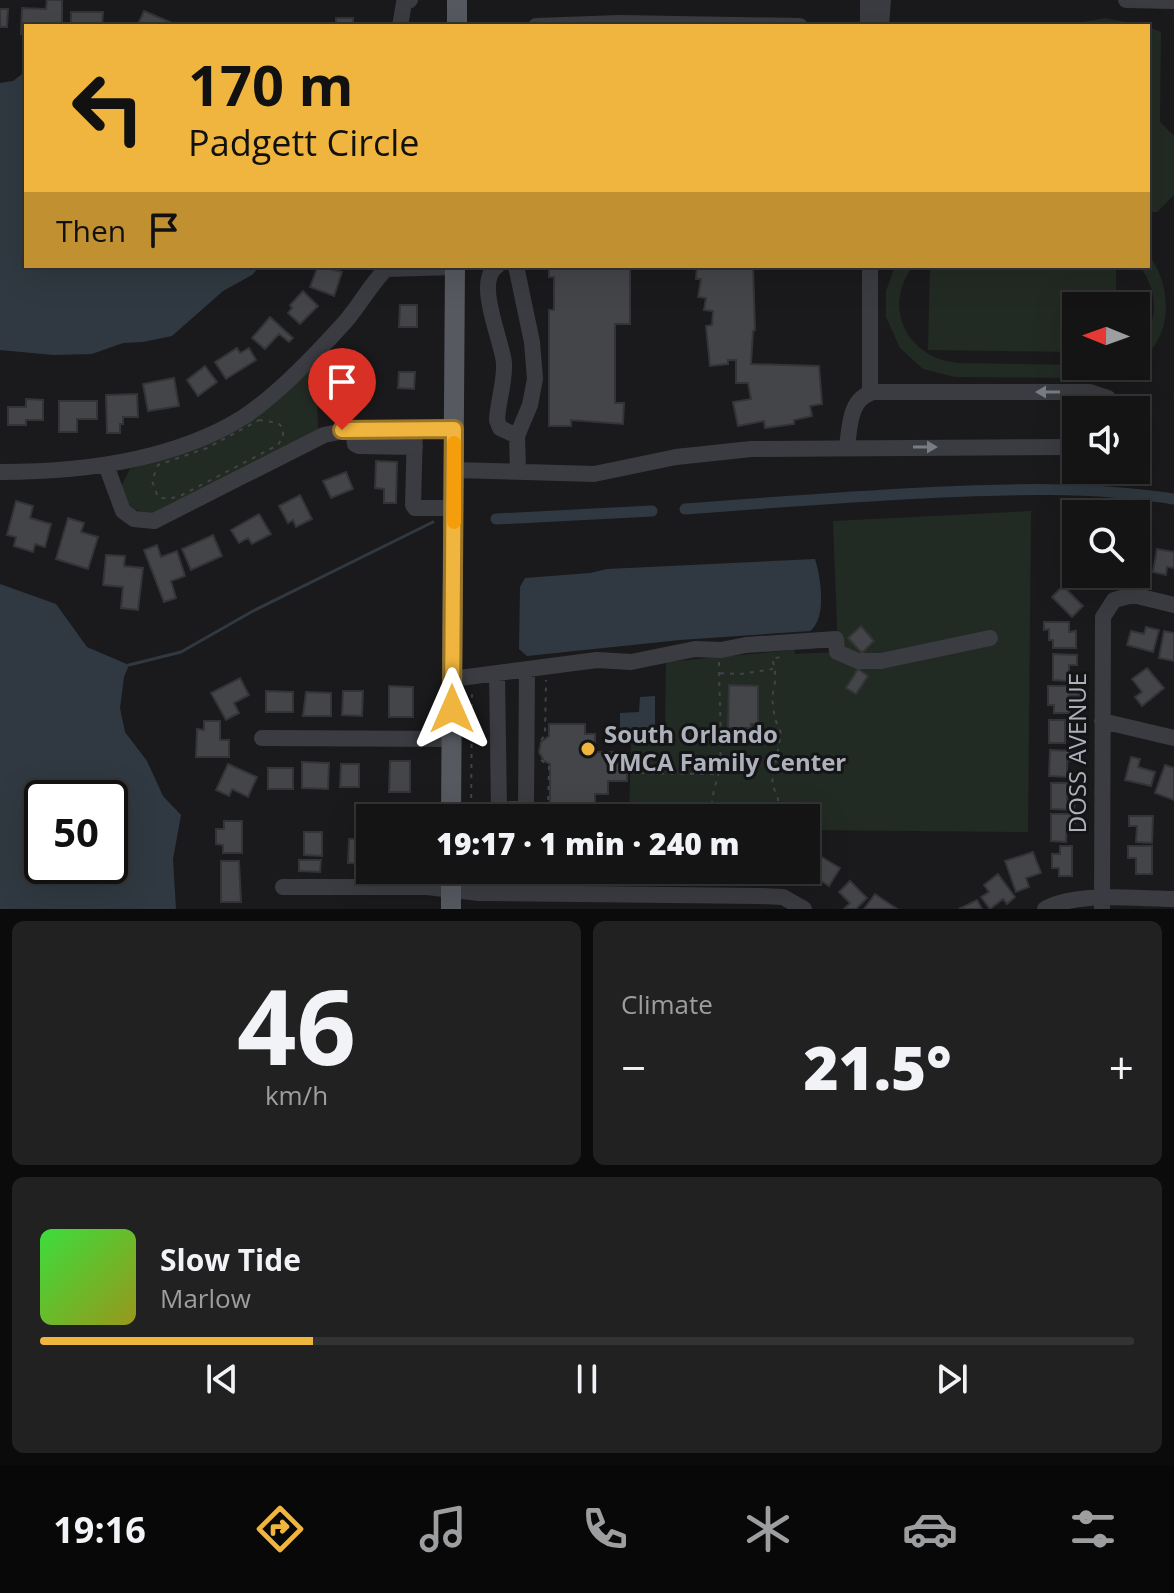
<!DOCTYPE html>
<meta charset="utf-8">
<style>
:root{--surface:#141415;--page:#212122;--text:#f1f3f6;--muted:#9d9ea0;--line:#333334;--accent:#f0b53e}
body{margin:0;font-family:"Open Sans",sans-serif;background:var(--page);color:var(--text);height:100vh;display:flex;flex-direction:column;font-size:30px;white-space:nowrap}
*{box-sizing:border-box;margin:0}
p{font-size:26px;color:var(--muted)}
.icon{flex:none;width:44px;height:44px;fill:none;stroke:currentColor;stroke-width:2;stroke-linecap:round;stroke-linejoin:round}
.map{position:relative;height:909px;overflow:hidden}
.panel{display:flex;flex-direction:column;gap:12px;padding:12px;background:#0b0b0c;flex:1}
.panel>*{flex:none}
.top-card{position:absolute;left:24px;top:24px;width:1126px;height:244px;border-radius:0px;box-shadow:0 8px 32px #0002,0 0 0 2px var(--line);background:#f0b53e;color:#111;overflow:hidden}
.needle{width:52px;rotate:271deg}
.controls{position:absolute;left:1062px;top:292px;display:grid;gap:16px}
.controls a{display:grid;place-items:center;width:88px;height:88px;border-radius:0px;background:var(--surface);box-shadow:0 8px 32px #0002,0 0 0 2px var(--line);font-size:40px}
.speed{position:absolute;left:24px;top:780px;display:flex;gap:16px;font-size:40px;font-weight:700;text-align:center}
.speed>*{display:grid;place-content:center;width:104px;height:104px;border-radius:50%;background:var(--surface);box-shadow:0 8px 32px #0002,0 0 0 2px var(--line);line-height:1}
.speed .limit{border:4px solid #111;border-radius:12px;background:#fff;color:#111}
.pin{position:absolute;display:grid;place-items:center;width:68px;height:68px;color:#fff;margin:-82px -34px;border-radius:50% 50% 50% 0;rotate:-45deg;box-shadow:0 0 8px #0007}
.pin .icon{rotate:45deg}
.me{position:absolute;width:88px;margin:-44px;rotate:0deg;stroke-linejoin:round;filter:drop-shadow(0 0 6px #0008)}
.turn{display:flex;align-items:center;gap:28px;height:168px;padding:0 32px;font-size:36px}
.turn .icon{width:104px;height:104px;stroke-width:2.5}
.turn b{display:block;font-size:56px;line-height:68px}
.then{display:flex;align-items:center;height:76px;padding:0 32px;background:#0003;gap:16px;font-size:30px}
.big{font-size:60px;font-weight:800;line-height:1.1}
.panel .card{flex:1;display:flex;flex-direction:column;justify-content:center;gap:12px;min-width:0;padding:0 28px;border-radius:12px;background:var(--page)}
.panel .dial{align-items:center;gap:0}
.dial b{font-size:104px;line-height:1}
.song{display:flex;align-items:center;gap:24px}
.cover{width:96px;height:96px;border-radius:12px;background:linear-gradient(135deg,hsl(120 70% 55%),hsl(60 70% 35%))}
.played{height:8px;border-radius:4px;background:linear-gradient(90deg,var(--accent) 25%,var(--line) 25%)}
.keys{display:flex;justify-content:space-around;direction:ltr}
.heat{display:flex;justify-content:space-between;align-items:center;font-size:44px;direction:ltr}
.panel .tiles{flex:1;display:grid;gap:12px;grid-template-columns:1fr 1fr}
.card:last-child{grid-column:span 2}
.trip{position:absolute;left:356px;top:804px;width:464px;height:80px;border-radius:0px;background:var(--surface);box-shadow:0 8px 32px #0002,0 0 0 2px var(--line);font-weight:800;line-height:80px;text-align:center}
.dock{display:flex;height:128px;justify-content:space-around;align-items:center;background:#080808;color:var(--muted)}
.dock .icon{width:56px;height:56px}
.dock .current{color:var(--accent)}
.dock b{font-size:36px;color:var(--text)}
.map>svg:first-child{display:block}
</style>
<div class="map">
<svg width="1174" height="909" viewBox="0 0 1174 909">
<rect width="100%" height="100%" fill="#1a1a1c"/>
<!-- green -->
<path fill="#222b23" d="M1105 18 1146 26H1062Z
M1148 27 1161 32 1160 122 1174 136V195L1157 212H1148Z
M1148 254C1174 288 1173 339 1136 365 1136 345 1141 346 1149 329 1159 307 1153 285 1140 266H1148Z
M895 266H913C881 308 908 359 959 363L1135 366 1118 374 1097 378 955 377 923 369 900 348 886 317V291Z
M930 266H1116V306H1076V352L928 350Z
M316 362 318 431 162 510 148 514 131 508 120 488 130 469 167 457Z
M1031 511 1028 832 806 830V818H629L631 743H665L666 662 794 650 795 654 838 652 833 521Z"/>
<!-- water -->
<path fill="#303941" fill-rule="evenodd" d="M26 71V266H260L252 275 223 291 172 336 143 342 123 343 92 354 53 355 0 350V83L13 81Z
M815 559C821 578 827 618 810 631L680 640 527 656 519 649 520 587 525 578 590 573 607 569Z
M0 584 56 604 87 647 129 665 124 677 120 708 125 732 147 761 163 796 181 815 173 859 176 909H0ZM42 798H110V866H42Z
M655 696V732H620V713L639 712 640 697Z"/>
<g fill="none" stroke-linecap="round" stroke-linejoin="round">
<!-- stream -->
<path stroke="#303941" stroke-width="3" d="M129 665 181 652 253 611 433 522"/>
<!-- canal -->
<path stroke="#303941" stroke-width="11" d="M685 509C764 503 844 497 923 493 1008 489 1090 486 1174 499
M496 519 652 511"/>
</g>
<!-- building -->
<path fill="#444549" stroke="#343438" stroke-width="2" d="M47 0H62V26H26V34H21L22 8 46 9Z
M0 9H8L7 27H0Z
M144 11 170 22 168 26H137Z
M71 12H103L102 26H71Z
M336 18H353V26H336Z
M318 266 342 272 334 296 310 287Z
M549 266H630V324H615V403H624L623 424 571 420V426H549V310H554V277H549Z
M697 266H753L755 330 753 331 751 364 819 366 822 404 810 406 812 416 794 420V424L765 428 764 421 738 426 733 402 751 399 748 383H736V360H728V364L710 366 706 326 712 325 713 311 704 310 706 298 698 297 701 279H696Z
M303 291 318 306 300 324 288 313 292 308 290 305Z
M400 305H417V327H399Z
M270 317 293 338 289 342 279 334 265 349 252 338Z
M237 348 240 353 249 348 256 360 226 379 215 362Z
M205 366 217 382 198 396 187 380Z
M399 372H415L414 389 398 388Z
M328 377H352V383H359V399L328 398Z
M174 378 179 406 148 411 143 384Z
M137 394 138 417H123V424H120V433H107L106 395Z
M26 399 43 400V420H26V425H8V407H26Z
M59 401H97V419H77V432H59Z
M376 461 397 462 396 503H384V489L375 488Z
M346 472 353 489 331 498 323 481Z
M300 495 312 519 296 527 293 520 288 523 279 506Z
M16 501 33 506 30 518 51 524 45 547 35 544 33 552 14 546 16 537 7 535Z
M259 514 271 534 252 544 248 538 239 543 231 530Z
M68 518 84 523 81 532 98 537 88 569 56 559Z
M213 535 222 556 191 570 182 549Z
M157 545 161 557 177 551 185 576 171 581 176 598 164 602 144 550Z
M1136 548H1148L1147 564H1136Z
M1157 549 1174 552V568L1167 567 1166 575 1153 572Z
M106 555 125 556 124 566 143 568 138 610 121 608 123 587 103 585Z
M1063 586 1083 606 1072 617 1052 597Z
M1044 622H1069V632L1076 631V648H1053V640H1049V629L1044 630Z
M861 626 874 641 862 653 848 638Z
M1146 627 1159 630 1153 652 1127 645 1131 631 1144 634Z
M1164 631 1174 633V661L1159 658Z
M1053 654 1077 655V665H1069V681L1053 680Z
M1147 668 1164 688 1142 706 1135 697 1142 692 1132 679Z
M858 669 868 676 856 694 846 688Z
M240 678 249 695 234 703 239 713 226 720 211 693Z
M729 685 758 686V724H751V728H728Z
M389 686 413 687V717H389Z
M1048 686H1079V696H1069V713H1054V705H1048Z
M266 691 293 692V712H266Z
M343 691H363L362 716 342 715Z
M306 692 331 693V716H303Z
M1049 720H1065V743H1049Z
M204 721H220V740H229V757H196L197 729 204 730Z
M549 724H585V734H595V752H627V781H608V794H595V818H550V764L544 761 539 752 541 742 549 736Z
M1050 750 1075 751V761H1067V777L1049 776Z
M1131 757 1140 759 1138 767 1155 772 1151 786 1125 780Z
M390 761H410V792H389Z
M302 762 329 763 328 789 302 788Z
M228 764 257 777 248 797 232 789 229 796 216 790Z
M341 764H359V787H340Z
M1165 765 1174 768V800L1155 793Z
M268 768H293V789H268Z
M1051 783H1067V800H1075L1074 810 1051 809Z
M1051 814H1075V823H1067L1066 842 1051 841Z
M1129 816H1153L1152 843 1136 842 1137 826H1129Z
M224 821H242V853H223V845L216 844V829H224Z
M304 832H322V856L304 855Z
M349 839H370V864L348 863Z
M1060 846H1072V876H1059V868H1052V854H1060Z
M1128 846H1152V874H1136V858H1128Z
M1033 852 1041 873 1026 878 1029 887 1016 892 1005 861Z
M820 856 840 868 829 886 809 873Z
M299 860H321L320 872 299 871Z
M221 861H239L241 902H221Z
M998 874 1015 897 1007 904 1003 899 990 909 981 897 989 892 984 885Z
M850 881 867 898 856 909H844L850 903 839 892Z
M875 894 897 909H864Z
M977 900 982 909H959Z"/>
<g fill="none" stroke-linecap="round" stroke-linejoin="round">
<!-- path -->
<path stroke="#414348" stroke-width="2" stroke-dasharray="4 6" stroke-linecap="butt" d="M259 420 278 423 283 428V436L278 445 182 495 169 499 158 497 152 481 158 465 207 448Z
M719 662C719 696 722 730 720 763 719 779 712 789 712 806L721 817H776L778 799 772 783 781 733 775 719 772 698 775 682V668L772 659 780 657
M720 673 740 674 773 669
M541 740 545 735 546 680
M541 760 549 766 548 809
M630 773 716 774
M471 818 472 690
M473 870C494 878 518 870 538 879"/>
<!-- minor -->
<path stroke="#3b3c41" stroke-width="16" d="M1126 0 1174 1
M400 26 404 3 410 0
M536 26 619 23 800 26
M868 26V0
M881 26 883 0
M497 266C474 281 502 340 504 363 505 382 498 401 497 420L500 428 517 436
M516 266 532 342 535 379 530 405 517 436 518 471
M870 393V266
M353 429 355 444 359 446 415 447
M415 429 413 505 415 508H454
M847 447C850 426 849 399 873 392H1090L1108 398 1118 410
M106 465 123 511 134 519 154 521 324 435 353 429H454
M454 470 594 474 676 457 751 449 1076 447
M0 472C80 472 172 461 242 418 275 397 318 352 345 322 360 305 370 285 386 269L455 267
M497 673 499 810 526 808 527 669
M452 679 597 660 631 662 695 649 721 650 746 645 836 639 837 652 858 661H881L990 638
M1102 721 1174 738
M262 738 452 739
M283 887H427L479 893 760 896 783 897 804 909
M1045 909C1078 891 1136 899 1174 899
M1102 909 1103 617 1114 600 1133 595 1174 605"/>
<!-- major -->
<path stroke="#575960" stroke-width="20" d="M457 26V0
M451 818 455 266
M451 909V870"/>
</g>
<!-- one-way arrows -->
<defs><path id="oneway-solid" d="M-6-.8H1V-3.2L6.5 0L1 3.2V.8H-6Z" transform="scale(2)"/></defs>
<g fill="#7a7c85">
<use href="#oneway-solid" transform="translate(1048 392) rotate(180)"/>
<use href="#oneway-solid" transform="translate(925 447)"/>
</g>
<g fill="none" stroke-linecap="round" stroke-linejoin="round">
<defs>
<path id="route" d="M342 430 454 429 452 709"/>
</defs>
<!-- route casing -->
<use href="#route" stroke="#9c7628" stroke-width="20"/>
<!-- route -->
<use href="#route" stroke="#f0b53e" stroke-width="14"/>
<!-- slow -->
<path stroke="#f59e0b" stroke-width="14" d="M454 522V443"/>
</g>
<!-- markers -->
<circle fill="#f0b53e" stroke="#151517" stroke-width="3" cx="588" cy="749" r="8"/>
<g text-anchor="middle" stroke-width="6" stroke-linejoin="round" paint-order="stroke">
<!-- poi labels -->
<g font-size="24" font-weight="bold" fill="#adb1bc" stroke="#151517" text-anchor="start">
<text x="604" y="743">South Orlando<tspan x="604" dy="28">YMCA Family Center</tspan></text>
</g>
<!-- street labels -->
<g font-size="24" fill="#adb1bc" stroke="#151517">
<text transform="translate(1078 753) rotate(-90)" y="8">DOSS AVENUE</text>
</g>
</g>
</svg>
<div class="controls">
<a><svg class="needle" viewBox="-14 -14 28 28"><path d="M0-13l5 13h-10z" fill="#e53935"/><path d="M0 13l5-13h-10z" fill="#9d9ea0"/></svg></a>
<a><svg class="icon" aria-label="sound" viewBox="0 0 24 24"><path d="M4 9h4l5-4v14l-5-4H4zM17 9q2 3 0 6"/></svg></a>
<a><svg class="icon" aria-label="search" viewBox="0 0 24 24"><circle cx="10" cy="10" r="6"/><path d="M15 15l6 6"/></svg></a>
</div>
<div class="speed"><div class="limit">50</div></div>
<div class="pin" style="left:342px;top:430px;background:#d93025"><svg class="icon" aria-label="arrive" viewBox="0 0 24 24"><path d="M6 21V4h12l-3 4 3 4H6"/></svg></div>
<svg class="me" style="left:452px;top:709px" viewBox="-20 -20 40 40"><path d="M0-17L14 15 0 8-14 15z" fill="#f0b53e" stroke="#fff" stroke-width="4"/></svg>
<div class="trip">19:17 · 1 min · 240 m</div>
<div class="top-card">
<div class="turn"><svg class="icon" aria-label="left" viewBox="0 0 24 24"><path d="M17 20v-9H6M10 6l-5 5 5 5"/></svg><div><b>170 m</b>Padgett Circle</div></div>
<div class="then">Then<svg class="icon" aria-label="arrive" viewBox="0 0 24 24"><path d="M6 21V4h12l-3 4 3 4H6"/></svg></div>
</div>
</div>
<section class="panel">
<div class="tiles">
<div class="card dial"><b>46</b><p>km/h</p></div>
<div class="card"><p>Climate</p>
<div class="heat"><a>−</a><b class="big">21.5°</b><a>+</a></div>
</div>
<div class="card">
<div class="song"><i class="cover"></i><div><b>Slow Tide</b><p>Marlow</p></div></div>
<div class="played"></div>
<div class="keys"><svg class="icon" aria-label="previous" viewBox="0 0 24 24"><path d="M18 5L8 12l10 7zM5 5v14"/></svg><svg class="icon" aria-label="pause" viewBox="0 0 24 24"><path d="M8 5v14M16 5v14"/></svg><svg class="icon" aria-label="next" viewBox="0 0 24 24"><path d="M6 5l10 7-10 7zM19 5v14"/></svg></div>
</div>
</div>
</section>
<nav class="dock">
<b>19:16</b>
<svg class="icon current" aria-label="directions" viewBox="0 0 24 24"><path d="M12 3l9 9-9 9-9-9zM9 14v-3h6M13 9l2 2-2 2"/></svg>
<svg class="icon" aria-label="music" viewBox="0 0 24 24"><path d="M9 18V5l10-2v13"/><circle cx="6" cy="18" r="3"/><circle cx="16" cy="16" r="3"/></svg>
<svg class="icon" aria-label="phone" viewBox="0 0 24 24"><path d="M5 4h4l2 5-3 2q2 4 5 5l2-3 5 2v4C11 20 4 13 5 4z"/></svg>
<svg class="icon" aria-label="climate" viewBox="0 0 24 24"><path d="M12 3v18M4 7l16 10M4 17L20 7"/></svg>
<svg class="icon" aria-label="car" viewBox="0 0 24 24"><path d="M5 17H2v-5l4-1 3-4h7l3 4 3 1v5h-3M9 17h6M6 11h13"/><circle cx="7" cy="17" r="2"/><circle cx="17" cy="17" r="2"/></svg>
<svg class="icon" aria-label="filters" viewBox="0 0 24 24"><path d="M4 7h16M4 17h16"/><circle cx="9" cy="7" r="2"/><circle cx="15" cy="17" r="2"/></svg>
</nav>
